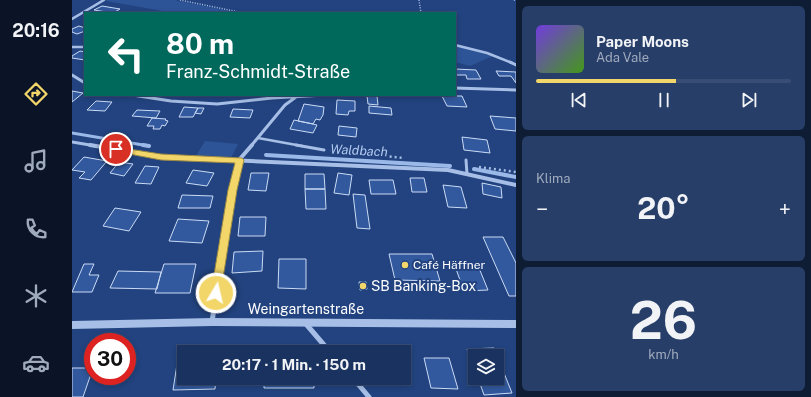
<!DOCTYPE html>
<html lang="de">
<meta charset="utf-8">
<style>
:root{--surface:#1a325f;--page:#273e68;--text:#f1f3f6;--muted:#9faabd;--line:#384d74;--accent:#f3d669}
body{margin:0;font-family:"Public Sans",sans-serif;background:var(--page);color:var(--text);height:100vh;display:flex;flex-direction:column;font-size:15px;white-space:nowrap}
*{box-sizing:border-box;margin:0}
p{font-size:13px;color:var(--muted)}
.icon{flex:none;width:22px;height:22px;fill:none;stroke:currentColor;stroke-width:2;stroke-linecap:round;stroke-linejoin:round}
.map{position:relative;flex:1;overflow:hidden}
.details{display:flex;flex-direction:column;gap:6px;padding:6px;background:#0e1c34;width:295px}
.details>*{flex:none}
.guide{position:absolute;left:12px;top:12px;width:372px;height:84px;border-radius:0px;box-shadow:0 2px 6px #0003,0 0 0 1px var(--line);background:#00695c;color:#fff;overflow:hidden}
.fabs{position:absolute;left:396px;top:349px;display:grid;gap:8px}
.fabs a{display:grid;place-items:center;width:36px;height:36px;border-radius:0px;background:var(--surface);box-shadow:0 2px 6px #0003,0 0 0 1px var(--line);font-size:20px}
.speed{position:absolute;left:12px;top:333px;display:flex;gap:8px;font-size:20px;font-weight:700;text-align:center}
.speed>*{display:grid;place-content:center;width:52px;height:52px;border-radius:50%;background:var(--surface);box-shadow:0 2px 6px #0003,0 0 0 1px var(--line);line-height:1}
.speed .limit{border:6px solid #d22;background:#fff;color:#111}
.pin{position:absolute;display:grid;place-items:center;width:34px;height:34px;color:#fff;margin:-17px;border:2px solid #fff;border-radius:50%;box-shadow:0 1px 4px #0007}
.me{position:absolute;width:44px;margin:-22px;rotate:9deg;stroke-linejoin:round;filter:drop-shadow(0 0 3px #0008)}
.turn{display:flex;align-items:center;gap:14px;height:84px;padding:0 16px;font-size:18px}
.turn .icon{width:52px;height:52px;stroke-width:2.5}
.turn b{display:block;font-size:28px;line-height:34px}
.big{font-size:30px;font-weight:700;line-height:1.1}
.details .card{flex:1;display:flex;flex-direction:column;justify-content:center;gap:6px;min-width:0;padding:0 14px;border-radius:6px;background:var(--page)}
.details .dial{align-items:center;gap:0}
.dial b{font-size:52px;line-height:1}
.song{display:flex;align-items:center;gap:12px}
.cover{width:48px;height:48px;border-radius:6px;background:linear-gradient(135deg,hsl(260 70% 55%),hsl(100 70% 35%))}
.played{height:4px;border-radius:2px;background:linear-gradient(90deg,var(--accent) 55%,var(--line) 55%)}
.keys{display:flex;justify-content:space-around;direction:ltr}
.heat{display:flex;justify-content:space-between;align-items:center;font-size:22px;direction:ltr}
.trip{position:absolute;left:105px;top:345px;width:234px;height:40px;border-radius:0px;background:var(--surface);box-shadow:0 2px 6px #0003,0 0 0 1px var(--line);font-weight:700;line-height:40px;text-align:center}
main{display:flex;flex:1;min-height:0}
.tab-bar{display:flex;flex-direction:column;width:72px;justify-content:space-around;align-items:center;background:#0a1426;color:var(--muted)}
.tab-bar .icon{width:28px;height:28px}
.tab-bar .selected{color:var(--accent)}
.tab-bar b{font-size:18px;color:var(--text)}
.map>svg:first-child{display:block}
</style>
<main>
<nav class="tab-bar">
<b>20:16</b>
<svg class="icon selected" aria-label="directions" viewBox="0 0 24 24"><path d="M12 3l9 9-9 9-9-9zM9 14v-3h6M13 9l2 2-2 2"/></svg>
<svg class="icon" aria-label="music" viewBox="0 0 24 24"><path d="M9 18V5l10-2v13"/><circle cx="6" cy="18" r="3"/><circle cx="16" cy="16" r="3"/></svg>
<svg class="icon" aria-label="phone" viewBox="0 0 24 24"><path d="M5 4h4l2 5-3 2q2 4 5 5l2-3 5 2v4C11 20 4 13 5 4z"/></svg>
<svg class="icon" aria-label="climate" viewBox="0 0 24 24"><path d="M12 3v18M4 7l16 10M4 17L20 7"/></svg>
<svg class="icon" aria-label="car" viewBox="0 0 24 24"><path d="M5 17H2v-5l4-1 3-4h7l3 4 3 1v5h-3M9 17h6M6 11h13"/><circle cx="7" cy="17" r="2"/><circle cx="17" cy="17" r="2"/></svg>
</nav>
<div class="map">
<svg width="444" height="397" viewBox="0 0 444 397">
<rect width="100%" height="100%" fill="#22437f"/>
<!-- green -->
<path fill="#2c5497" d="M35 0H102L167 13H102L34 1Z
M383 45 421 56 398 66 383 62Z
M133 141 166 144 159 158 124 156Z"/>
<g fill="none" stroke-linecap="round" stroke-linejoin="round">
<!-- stream-far1 -->
<path stroke="#9bb9e8" stroke-width="3" d="M0 133 77 146"/>
<!-- stream -->
<path stroke="#9bb9e8" stroke-width="4" d="M71 145 77 146
M194 155 378 166
M402 169 444 177"/>
</g>
<!-- building -->
<path fill="#32599d" stroke="#cbdbf5" d="M30 6 48 9 41 13 22 10Z
M7 26 13 28V31L5 34 0 32V29Z
M8 51 13 52V60L0 58V56Z
M383 69 404 70 409 79H395L394 75H383Z
M424 71 444 72V83L439 76H427Z
M0 91 11 93 0 102Z
M295 96H305L306 105 296 104Z
M370 96H390L395 107 375 106Z
M265 100 283 101V111H277L276 115 264 114Z
M24 101 40 102 33 111 15 110Z
M232 104 252 107 251 115 248 120 244 119 241 124 226 121Z
M297 106 319 108 320 115 297 113Z
M112 107 126 108 121 117H107Z
M126 108H132L129 114 123 113Z
M161 109 181 110 178 118 158 117Z
M65 110 88 111 84 118 60 116Z
M418 116 444 118V131L423 129Z
M80 118 94 119 93 120 96 121 93 126 90 125 88 129H81L82 126H75Z
M222 120 241 124 245 125 241 133 218 129Z
M267 126 285 128 284 137 266 135Z
M390 137 415 140 418 153 392 150Z
M12 157 35 161 19 180 7 178 13 172 0 170Z
M47 162 61 164 52 176 38 173Z
M73 166 87 167 79 184 63 183Z
M121 170 142 173 135 186 114 183Z
M179 173H197L194 191 176 190Z
M266 173 280 175 277 195 262 193Z
M233 174H252L253 189H233Z
M338 178H352L355 192H340Z
M297 180H321L324 194H299Z
M410 183 429 187 430 198 411 194Z
M371 185 389 187 395 208 376 207Z
M233 189H253L254 209H234Z
M281 194 293 195 298 229 285 228Z
M110 195 141 196 138 208H106Z
M43 208 69 212 57 231 31 226Z
M168 217H194L193 236H166Z
M106 219 137 221 130 243 97 241Z
M411 237H431L444 263V296H437Z
M191 251 190 271 160 273 162 252Z
M317 254H360L368 281 323 280Z
M207 259H234V289L206 288Z
M12 264H22L17 275H27L20 292H0Z
M92 264H124L118 293H83Z
M407 268 416 290 392 291 384 269Z
M46 271 89 272 85 289 38 288Z
M287 282H294L295 289 288 290Z
M305 348H328L329 352H305Z
M422 348 440 393 412 395 406 378H425V356H403V371L395 349Z
M106 358H112V378H144L143 389 101 390Z
M352 358H377L386 389 359 388Z
M0 368H21L11 397H0Z
M332 368 336 384 311 385 310 378H332Z
M192 378H242V388H192Z"/>
<g fill="none" stroke-linecap="round" stroke-linejoin="round">
<!-- path-far1 -->
<path stroke="#a7bfe7" stroke-width="1.5" stroke-dasharray="1 1.5" stroke-linecap="butt" d="M108 0 172 13
M347 0 349 13
M442 0 444 1"/>
<!-- path -->
<path stroke="#a7bfe7" stroke-width="2.5" stroke-dasharray="2 3" stroke-linecap="butt" d="M258 150 331 158
M407 167 444 172"/>
<!-- service-far1 -->
<path stroke="#a7bfe7" stroke-width="2.5" d="M186 138 230 146"/>
<!-- service -->
<path stroke="#a7bfe7" stroke-width="3" d="M224 145 252 150
M394 160 395 174"/>
<!-- minor-far3 -->
<path stroke="#a7bfe7" stroke-width="2.5" d="M0 19 32 0
M383 45 415 53 440 63
M0 47H13"/>
<!-- minor-far2 -->
<path stroke="#a7bfe7" stroke-width="3" d="M438 62 444 65
M0 75 13 83
M383 88 444 90
M60 95 99 101 145 104 200 98 253 95
M0 142 24 146
M179 146 213 105 224 97"/>
<!-- minor-far1 -->
<path stroke="#a7bfe7" stroke-width="4" d="M18 145 89 157 376 170 444 185
M150 255 160 190 167 160 180 145"/>
<!-- minor -->
<path stroke="#a7bfe7" stroke-width="5" d="M140 322 150 254
M234 324 258 352
M281 378 297 397"/>
<!-- tertiary -->
<path fill="#a7bfe7" fill-rule="evenodd" d="M140 318 444 320V328L140 326 0 329V321Z"/>
</g>
<!-- route -->
<path fill="#f3d669" stroke="#9e8b44" d="M44 147 89 154 170 158 172 160 165 190 148 297 144 298 140 297 139 293 156 190 163 163 89 160 41 151 40 149Z"/>
<!-- markers -->
<g fill="#f3d669" stroke="#22437f" stroke-width="1.5">
<circle cx="333" cy="265" r="4"/>
<circle cx="291" cy="286" r="4"/>
</g>
<g text-anchor="middle" stroke-width="4" stroke-linejoin="round" paint-order="stroke">
<!-- poi labels -->
<g font-size="12" fill="#fff" stroke="#22437f" text-anchor="start">
<text x="341" y="269">Café Häffner</text>
</g>
<!-- water labels -->
<g font-size="13" font-style="italic" fill="#b2c9ef" stroke="#22437f">
<text transform="translate(287 150) rotate(3)" y="5">Waldbach</text>
</g>
<!-- near-poi labels -->
<g font-size="14" fill="#fff" stroke="#22437f" text-anchor="start">
<text x="299" y="291">SB Banking-Box</text>
</g>
<!-- near-street labels -->
<g font-size="14" fill="#fff" stroke="#22437f">
<text x="234" y="314">Weingartenstraße</text>
</g>
</g>
</svg>
<div class="fabs">
<a><svg class="icon" aria-label="layers" viewBox="0 0 24 24"><path d="M12 4l9 5-9 5-9-5zM3 14l9 5 9-5"/></svg></a>
</div>
<div class="speed"><div class="limit">30</div></div>
<div class="pin" style="left:44px;top:149px;background:#d93025"><svg class="icon" aria-label="arrive" viewBox="0 0 24 24"><path d="M6 21V4h12l-3 4 3 4H6"/></svg></div>
<svg class="me" style="left:144px;top:293px" viewBox="-20 -20 40 40"><circle r="17" fill="#f3d669" stroke="#fff" stroke-width="3"/><path d="M0-11L8 9 0 5-8 9z" fill="#fff"/></svg>
<div class="trip">20:17 · 1 Min. · 150 m</div>
<div class="guide">
<div class="turn"><svg class="icon" aria-label="left" viewBox="0 0 24 24"><path d="M17 20v-9H6M10 6l-5 5 5 5"/></svg><div><b>80 m</b>Franz-Schmidt-Straße</div></div>
</div>
</div>
<section class="details">
<div class="card">
<div class="song"><i class="cover"></i><div><b>Paper Moons</b><p>Ada Vale</p></div></div>
<div class="played"></div>
<div class="keys"><svg class="icon" aria-label="previous" viewBox="0 0 24 24"><path d="M18 5L8 12l10 7zM5 5v14"/></svg><svg class="icon" aria-label="pause" viewBox="0 0 24 24"><path d="M8 5v14M16 5v14"/></svg><svg class="icon" aria-label="next" viewBox="0 0 24 24"><path d="M6 5l10 7-10 7zM19 5v14"/></svg></div>
</div>
<div class="card"><p>Klima</p>
<div class="heat"><a>−</a><b class="big">20°</b><a>+</a></div>
</div>
<div class="card dial"><b>26</b><p>km/h</p></div>
</section>
</main>
